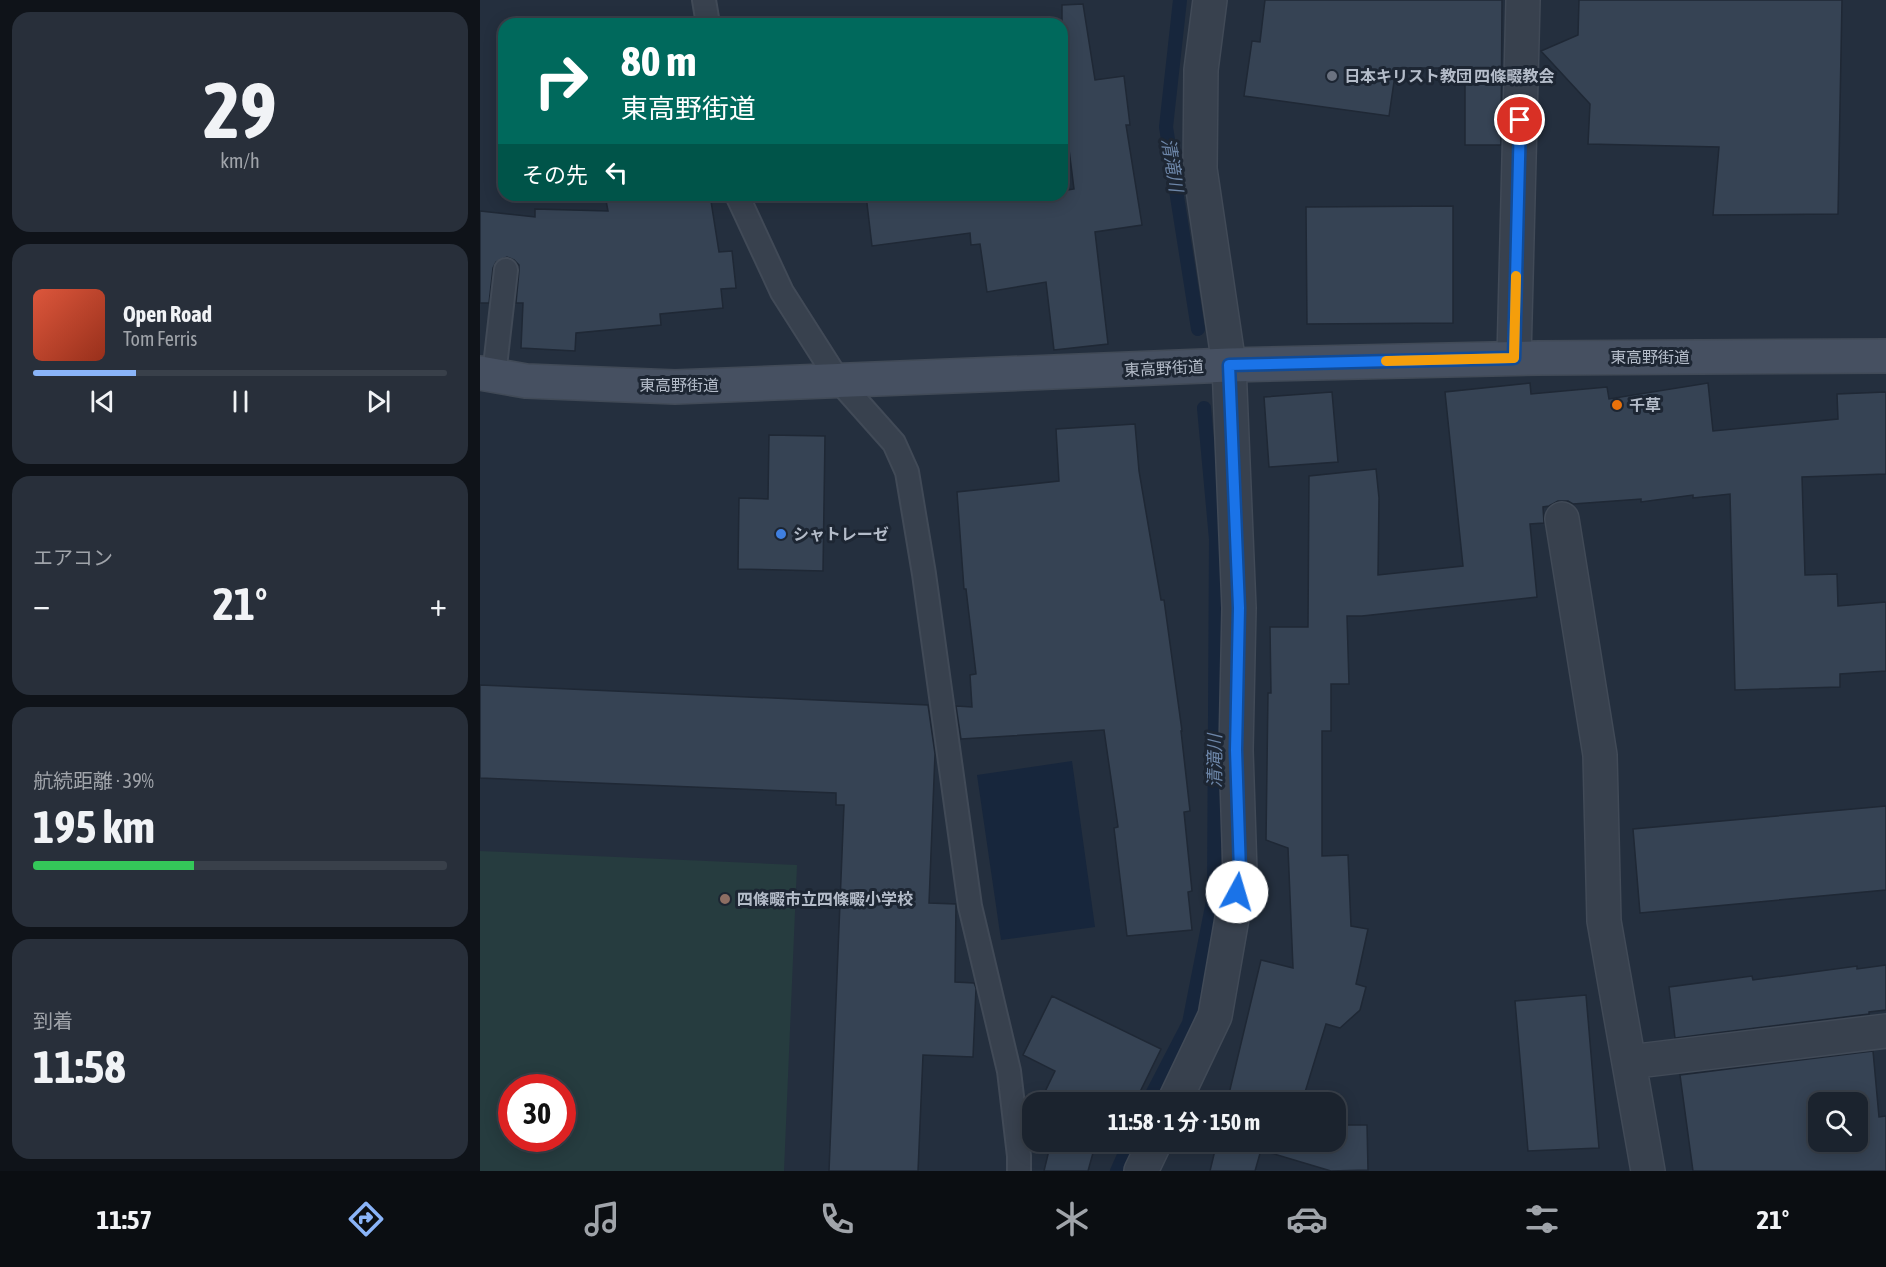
<!DOCTYPE html>
<html lang="ja">
<meta charset="utf-8">
<style>
:root{--surface:#1b232e;--page:#282f3a;--text:#f1f3f6;--muted:#a0a4aa;--line:#39404a;--accent:#8ab4f8}
body{margin:0;font-family:"Asap Condensed","Noto Sans JP",sans-serif;background:var(--page);color:var(--text);height:100vh;display:flex;flex-direction:column;font-size:22px;white-space:nowrap}
*{box-sizing:border-box;margin:0}
p{font-size:20px;color:var(--muted)}
.icon{flex:none;width:33px;height:33px;fill:none;stroke:currentColor;stroke-width:2;stroke-linecap:round;stroke-linejoin:round}
.map{position:relative;flex:1;overflow:hidden}
.panel{display:flex;flex-direction:column;gap:12px;padding:12px;background:#0f1319;width:480px}
.panel>*{flex:none}
.hud{position:absolute;left:18px;top:18px;width:570px;height:183px;border-radius:18px;box-shadow:0 3px 15px #0003,0 0 0 2px var(--line);background:#00695c;color:#fff;overflow:hidden}
.buttons{position:absolute;left:1328px;top:1092px;display:grid;gap:12px}
.buttons a{display:grid;place-items:center;width:60px;height:60px;border-radius:12px;background:var(--surface);box-shadow:0 3px 15px #0003,0 0 0 2px var(--line);font-size:30px}
.speed{position:absolute;left:18px;top:1074px;display:flex;gap:12px;font-size:30px;font-weight:700;text-align:center}
.speed>*{display:grid;place-content:center;width:78px;height:78px;border-radius:50%;background:var(--surface);box-shadow:0 3px 15px #0003,0 0 0 2px var(--line);line-height:1}
.speed .limit{border:9px solid #d22;background:#fff;color:#111}
.pin{position:absolute;display:grid;place-items:center;width:51px;height:51px;color:#fff;margin:-26px;border:3px solid #fff;border-radius:50%;box-shadow:0 2px 6px #0007}
.me{position:absolute;width:66px;margin:-33px;rotate:6deg;stroke-linejoin:round;filter:drop-shadow(0 0 4px #0008)}
.turn{display:flex;align-items:center;gap:21px;height:126px;padding:0 24px;font-size:27px}
.turn .icon{width:78px;height:78px;stroke-width:2.5}
.turn b{display:block;font-size:42px;line-height:51px}
.then{display:flex;align-items:center;height:57px;padding:0 24px;background:#0003;gap:12px;font-size:22px}
.big{font-size:45px;font-weight:700;line-height:1.1}
.panel .widget{flex:1;display:flex;flex-direction:column;justify-content:center;gap:9px;min-width:0;padding:0 21px;border-radius:18px;background:var(--page)}
.panel .dial{align-items:center;gap:0}
.dial b{font-size:78px;line-height:1}
.song{display:flex;align-items:center;gap:18px}
.cover{width:72px;height:72px;border-radius:9px;background:linear-gradient(135deg,hsl(10 70% 55%),hsl(10 70% 35%))}
.played{height:6px;border-radius:3px;background:linear-gradient(90deg,var(--accent) 25%,var(--line) 25%)}
.keys{display:flex;justify-content:space-around;direction:ltr}
.heat{display:flex;justify-content:space-between;align-items:center;font-size:33px;direction:ltr}
.charge{height:9px;border-radius:4px;background:linear-gradient(90deg,#34c759 39%,var(--line) 0)}
.trip{position:absolute;left:542px;top:1092px;width:324px;height:60px;border-radius:18px;background:var(--surface);box-shadow:0 3px 15px #0003,0 0 0 2px var(--line);font-weight:700;line-height:60px;text-align:center}
.tab-bar{display:flex;height:96px;justify-content:space-around;align-items:center;background:#0b0e12;color:var(--muted)}
.tab-bar .icon{width:42px;height:42px}
.tab-bar .on{color:var(--accent)}
.tab-bar b{font-size:27px;color:var(--text)}
main{display:flex;flex:1;min-height:0}
.map>svg:first-child{display:block}
</style>
<main>
<section class="panel">
<div class="widget dial"><b>29</b><p>km/h</p></div>
<div class="widget">
<div class="song"><i class="cover"></i><div><b>Open Road</b><p>Tom Ferris</p></div></div>
<div class="played"></div>
<div class="keys"><svg class="icon" aria-label="previous" viewBox="0 0 24 24"><path d="M18 5L8 12l10 7zM5 5v14"/></svg><svg class="icon" aria-label="pause" viewBox="0 0 24 24"><path d="M8 5v14M16 5v14"/></svg><svg class="icon" aria-label="next" viewBox="0 0 24 24"><path d="M6 5l10 7-10 7zM19 5v14"/></svg></div>
</div>
<div class="widget"><p>エアコン</p>
<div class="heat"><a>−</a><b class="big">21°</b><a>+</a></div>
</div>
<div class="widget"><p>航続距離 · 39%</p><b class="big">195 km</b><div class="charge"></div></div>
<div class="widget"><p>到着</p><b class="big">11:58</b></div>
</section>
<div class="map">
<svg width="1406" height="1171" viewBox="0 0 1406 1171">
<rect width="100%" height="100%" fill="#242f3e"/>
<!-- green -->
<path fill="#263c3f" fill-rule="evenodd" d="M0 851 317 865 304 1171H0ZM32 1088H82V1138H32Z"/>
<!-- water -->
<path fill="#17263c" d="M592 761 615 927 521 940 497 775Z"/>
<g fill="none" stroke-linecap="round" stroke-linejoin="round">
<!-- stream -->
<path stroke="#17263c" stroke-width="14" d="M700 0 686 127 718 329
M668 1102 709 1023 734 896 736 539 724 408
M637 1171 650 1142"/>
</g>
<!-- building -->
<path fill="#364354" stroke="#1f2835" stroke-width="1.5" fill-rule="evenodd" d="M785 0H1022L1021 145H985V68H916L909 116 764 96 772 41 780 42Z
M1099 0H1362L1358 214 1233 215 1239 147 1108 144 1110 104 1061 51 1098 35Z
M603 4 615 80 644 76 650 125H646L662 225 615 232 628 344 574 350 566 282 507 292 500 244 491 245 490 233 392 246 386 195H582V191L594 189 582 94V5Z
M125 195H230L239 252 252 251 256 288 241 289 243 308 180 314 181 325 96 333 95 351 41 348 43 303H36L39 271V265L34 260 27 257 16 262 13 268 9 303H0V211L55 217V209L128 211Z
M973 206V323L827 324 826 207Z
M1050 383 1051 394 1127 387 1129 399 1228 383 1233 431 1358 419 1357 394 1406 392V474L1322 477 1325 575 1357 574 1358 606 1406 602V671L1360 674V687L1255 690 1250 494 1213 498V495L1161 502V499L1093 504 1088 501H1078L1069 506 1063 507 1064 523 1050 524 1057 597 882 616H867L869 684H851V731H842V856L868 855 871 926 888 929 876 984 886 987 880 1010 860 1028 846 1024 822 1102H747L781 960 813 968 808 848 786 840 788 693H791L790 627H828L829 476 896 469 899 498 898 575 983 566 965 392Z
M852 392 858 462 789 467 784 397Z
M655 424 659 471 681 600H684L702 731H701L710 811 704 812 712 891 708 892 712 930 647 936 634 828 638 827 624 730 481 739 476 706 492 707 490 675 496 674 486 589H484L477 492 579 481 576 429Z
M289 435 345 436 343 571 258 569 259 498 288 499Z
M0 685 448 705 455 754 449 903 476 904 475 982 494 983 496 988 493 1057 443 1055 438 1171H349L364 805H356V793L0 778Z
M1406 806V890L1160 913 1153 829Z
M1406 965V1010L1389 1012V1014L1195 1038 1189 987 1272 976 1273 980 1377 966V969Z
M1106 995 1119 1148 1048 1151 1035 1001Z
M572 996 681 1049 655 1102H560L575 1071 543 1055Z
M1393 1051 1399 1117 1406 1116V1171H1213L1200 1075ZM1338 1102H1377V1142H1338Z
M855 1125H887L888 1170 851 1171 781 1150 775 1171H730L737 1142H855Z
M571 1142H616L608 1171H564Z"/>
<g fill="none" stroke-linecap="round" stroke-linejoin="round">
<defs>
<path id="lane" d="M224 0 228 24
M257 195 302 292 358 380 414 443 427 472 444 574 490 906 529 1071 539 1156V1171
M14 375 26 270"/>
<path id="street" d="M1034 358 1043 0
M1082 519 1120 755 1124 921 1168 1171
M1149 1062 1406 1031
M694 1102 735 1016 760 872 756 750 759 608 749 365 720 169 721 70 730 0
M661 1171 675 1142"/>
<path id="secondary" d="M0 373 46 381 195 387 749 365 1059 358 1406 356"/>
</defs>
<!-- lane casing -->
<use href="#lane" stroke="#414a57" stroke-width="26"/>
<!-- street casing -->
<use href="#street" stroke="#414a57" stroke-width="36"/>
<!-- secondary casing -->
<use href="#secondary" stroke="#414a57" stroke-width="36"/>
<!-- lane -->
<use href="#lane" stroke="#38414e" stroke-width="22"/>
<!-- street -->
<use href="#street" stroke="#38414e" stroke-width="33"/>
<!-- secondary -->
<use href="#secondary" stroke="#465061" stroke-width="33"/>
</g>
<g fill="none" stroke-linecap="round" stroke-linejoin="round">
<defs>
<path id="route" d="M757 892 760 872 756 750 759 608 749 365 1034 358 1040 120"/>
</defs>
<!-- route casing -->
<use href="#route" stroke="#114b97" stroke-width="15"/>
<!-- route -->
<use href="#route" stroke="#1a73e8" stroke-width="10"/>
<!-- slow -->
<path stroke="#f59e0b" stroke-width="10" d="M906 361 1034 358 1036 276"/>
</g>
<!-- markers -->
<circle fill="#6b7280" stroke="#1d2633" stroke-width="2" cx="852" cy="76" r="6"/>
<circle fill="#e8710a" stroke="#1d2633" stroke-width="2" cx="1137" cy="405" r="6"/>
<circle fill="#3f7fe0" stroke="#1d2633" stroke-width="2" cx="301" cy="534" r="6"/>
<circle fill="#8d6e63" stroke="#1d2633" stroke-width="2" cx="245" cy="899" r="6"/>
<g text-anchor="middle" stroke-width="6" stroke-linejoin="round" paint-order="stroke">
<!-- poi labels -->
<g font-size="16" font-weight="bold" fill="#b4bcc9" stroke="#1d2633" text-anchor="start">
<text x="864" y="82">日本キリスト教団 四條畷教会</text>
<text x="1149" y="411">千草</text>
<text x="313" y="540">シャトレーゼ</text>
<text x="257" y="905">四條畷市立四條畷小学校</text>
</g>
<!-- street labels -->
<g font-size="16" fill="#b4bcc9" stroke="#1d2633">
<text x="1170" y="363">東高野街道</text>
<text transform="translate(684 368) rotate(-3)" y="6">東高野街道</text>
<text x="199" y="391">東高野街道</text>
</g>
<!-- water labels -->
<g font-size="18" font-style="italic" fill="#6d86a8" stroke="#1d2633">
<text transform="translate(692 165) rotate(81)" y="6">清滝川</text>
<text transform="translate(735 761) rotate(-90)" y="6">清滝川</text>
</g>
</g>
</svg>
<div class="buttons">
<a><svg class="icon" aria-label="search" viewBox="0 0 24 24"><circle cx="10" cy="10" r="6"/><path d="M15 15l6 6"/></svg></a>
</div>
<div class="speed"><div class="limit">30</div></div>
<div class="pin" style="left:1040px;top:120px;background:#d93025"><svg class="icon" aria-label="arrive" viewBox="0 0 24 24"><path d="M6 21V4h12l-3 4 3 4H6"/></svg></div>
<svg class="me" style="left:757px;top:892px" viewBox="-20 -20 40 40"><circle r="19" fill="#fff"/><path d="M0-13L10 11 0 6-10 11z" fill="#1a73e8"/></svg>
<div class="trip">11:58 · 1 分 · 150 m</div>
<div class="hud">
<div class="turn"><svg class="icon" aria-label="right" viewBox="0 0 24 24"><path d="M7 20v-9h11M14 6l5 5-5 5"/></svg><div><b>80 m</b>東高野街道</div></div>
<div class="then">その先<svg class="icon" aria-label="left" viewBox="0 0 24 24"><path d="M17 20v-9H6M10 6l-5 5 5 5"/></svg></div>
</div>
</div>
</main>
<nav class="tab-bar">
<b>11:57</b>
<svg class="icon on" aria-label="directions" viewBox="0 0 24 24"><path d="M12 3l9 9-9 9-9-9zM9 14v-3h6M13 9l2 2-2 2"/></svg>
<svg class="icon" aria-label="music" viewBox="0 0 24 24"><path d="M9 18V5l10-2v13"/><circle cx="6" cy="18" r="3"/><circle cx="16" cy="16" r="3"/></svg>
<svg class="icon" aria-label="phone" viewBox="0 0 24 24"><path d="M5 4h4l2 5-3 2q2 4 5 5l2-3 5 2v4C11 20 4 13 5 4z"/></svg>
<svg class="icon" aria-label="climate" viewBox="0 0 24 24"><path d="M12 3v18M4 7l16 10M4 17L20 7"/></svg>
<svg class="icon" aria-label="car" viewBox="0 0 24 24"><path d="M5 17H2v-5l4-1 3-4h7l3 4 3 1v5h-3M9 17h6M6 11h13"/><circle cx="7" cy="17" r="2"/><circle cx="17" cy="17" r="2"/></svg>
<svg class="icon" aria-label="filters" viewBox="0 0 24 24"><path d="M4 7h16M4 17h16"/><circle cx="9" cy="7" r="2"/><circle cx="15" cy="17" r="2"/></svg>
<b>21°</b>
</nav>
